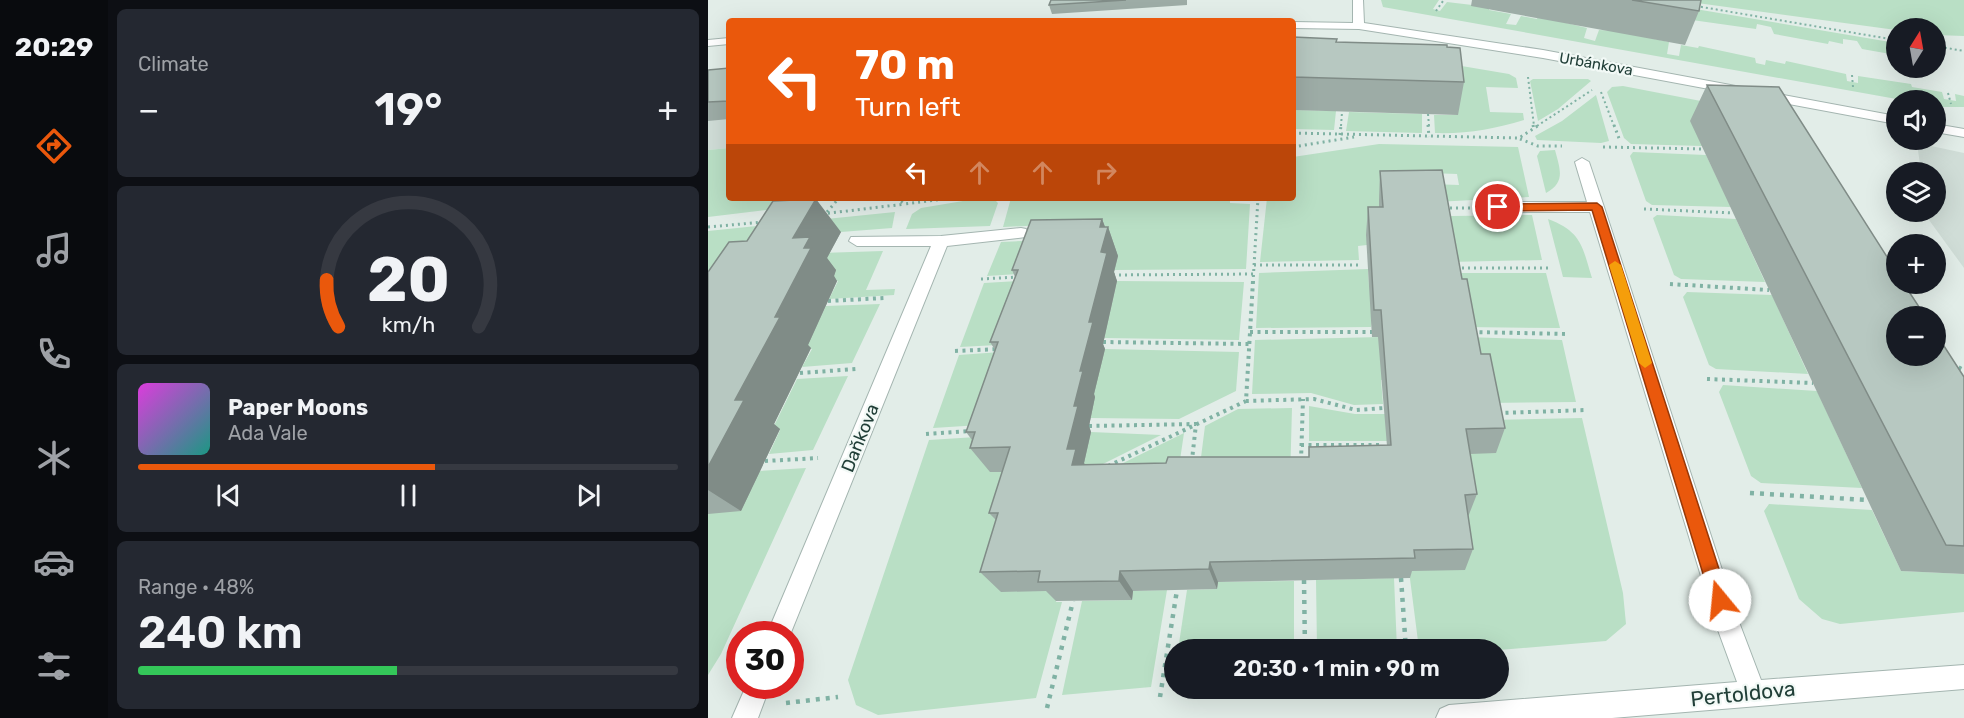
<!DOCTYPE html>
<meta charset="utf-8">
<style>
:root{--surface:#171b24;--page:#242831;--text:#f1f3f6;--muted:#9ea1a6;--line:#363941;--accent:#ea580c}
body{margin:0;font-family:Rubik,sans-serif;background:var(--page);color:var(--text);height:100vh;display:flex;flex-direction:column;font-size:22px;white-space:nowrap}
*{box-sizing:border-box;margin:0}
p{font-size:20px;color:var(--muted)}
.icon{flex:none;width:33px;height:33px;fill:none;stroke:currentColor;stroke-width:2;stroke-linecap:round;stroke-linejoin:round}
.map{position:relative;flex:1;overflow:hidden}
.sheet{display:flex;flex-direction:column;gap:9px;padding:9px;background:#0d0f14;width:600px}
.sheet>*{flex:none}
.banner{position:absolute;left:18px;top:18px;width:570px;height:183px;border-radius:6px;box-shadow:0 6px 24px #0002;background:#ea580c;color:#fff;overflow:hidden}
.needle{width:39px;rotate:11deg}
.tools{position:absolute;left:1178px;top:18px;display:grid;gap:12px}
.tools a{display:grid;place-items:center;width:60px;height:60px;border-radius:50%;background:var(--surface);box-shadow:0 6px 24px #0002;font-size:30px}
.speed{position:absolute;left:18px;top:621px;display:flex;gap:12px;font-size:30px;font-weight:700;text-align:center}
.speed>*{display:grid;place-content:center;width:78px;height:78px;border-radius:50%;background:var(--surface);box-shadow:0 6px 24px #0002;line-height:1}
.speed .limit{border:9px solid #d22;background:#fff;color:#111}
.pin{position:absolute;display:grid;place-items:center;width:51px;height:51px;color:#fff;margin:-26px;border:3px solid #fff;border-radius:50%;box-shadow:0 2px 6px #0007}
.me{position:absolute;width:66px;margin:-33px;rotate:343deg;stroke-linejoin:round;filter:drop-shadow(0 0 4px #0008)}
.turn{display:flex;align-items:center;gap:21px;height:126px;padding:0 30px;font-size:27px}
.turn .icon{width:78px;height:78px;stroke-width:2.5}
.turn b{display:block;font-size:42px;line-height:51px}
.lanes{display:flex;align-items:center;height:57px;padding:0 30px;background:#0003;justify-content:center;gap:30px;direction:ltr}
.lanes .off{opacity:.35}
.big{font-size:45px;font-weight:600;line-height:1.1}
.sheet .card{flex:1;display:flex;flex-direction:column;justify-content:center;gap:9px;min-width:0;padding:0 21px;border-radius:9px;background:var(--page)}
.sheet .dial{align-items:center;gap:0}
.dial svg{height:156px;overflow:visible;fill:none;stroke:var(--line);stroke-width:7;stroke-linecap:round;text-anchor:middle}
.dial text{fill:var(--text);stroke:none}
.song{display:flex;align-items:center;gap:18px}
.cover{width:72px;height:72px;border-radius:9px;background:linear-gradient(135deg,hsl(300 70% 55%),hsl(170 70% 35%))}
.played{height:6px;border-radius:3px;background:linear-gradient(90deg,var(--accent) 55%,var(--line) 55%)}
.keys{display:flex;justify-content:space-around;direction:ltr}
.heat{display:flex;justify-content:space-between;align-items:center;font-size:33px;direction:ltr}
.charge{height:9px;border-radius:4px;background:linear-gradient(90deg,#34c759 48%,var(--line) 0)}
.trip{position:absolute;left:456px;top:639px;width:345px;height:60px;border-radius:30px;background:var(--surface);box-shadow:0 6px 24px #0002;font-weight:600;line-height:60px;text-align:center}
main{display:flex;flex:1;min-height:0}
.tab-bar{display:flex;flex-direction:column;width:108px;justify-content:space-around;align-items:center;background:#090b0e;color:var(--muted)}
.tab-bar .icon{width:42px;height:42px}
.tab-bar .on{color:var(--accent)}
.tab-bar b{font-size:27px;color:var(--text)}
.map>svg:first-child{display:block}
</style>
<main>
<nav class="tab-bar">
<b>20:29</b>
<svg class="icon on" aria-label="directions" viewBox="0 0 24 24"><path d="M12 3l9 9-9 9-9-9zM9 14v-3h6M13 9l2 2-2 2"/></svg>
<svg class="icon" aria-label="music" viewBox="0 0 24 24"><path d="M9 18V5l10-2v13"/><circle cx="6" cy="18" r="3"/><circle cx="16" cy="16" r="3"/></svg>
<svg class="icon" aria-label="phone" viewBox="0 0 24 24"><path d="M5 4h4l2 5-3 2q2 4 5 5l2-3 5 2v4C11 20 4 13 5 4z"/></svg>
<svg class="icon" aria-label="climate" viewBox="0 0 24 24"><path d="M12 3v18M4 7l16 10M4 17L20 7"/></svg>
<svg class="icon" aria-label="car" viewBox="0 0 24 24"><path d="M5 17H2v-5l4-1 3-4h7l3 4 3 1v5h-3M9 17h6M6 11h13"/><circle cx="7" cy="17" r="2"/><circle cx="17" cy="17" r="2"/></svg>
<svg class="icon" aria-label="filters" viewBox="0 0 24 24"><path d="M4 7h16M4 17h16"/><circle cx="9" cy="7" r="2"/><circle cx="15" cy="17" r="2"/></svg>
</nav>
<section class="sheet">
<div class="card"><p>Climate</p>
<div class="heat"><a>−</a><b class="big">19°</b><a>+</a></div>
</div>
<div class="card dial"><svg viewBox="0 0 100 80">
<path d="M14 69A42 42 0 1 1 86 69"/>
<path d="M14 69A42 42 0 0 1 8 45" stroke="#ea580c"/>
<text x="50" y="56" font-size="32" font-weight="700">20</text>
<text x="50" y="72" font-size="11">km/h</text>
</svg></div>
<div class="card">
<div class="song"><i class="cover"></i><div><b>Paper Moons</b><p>Ada Vale</p></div></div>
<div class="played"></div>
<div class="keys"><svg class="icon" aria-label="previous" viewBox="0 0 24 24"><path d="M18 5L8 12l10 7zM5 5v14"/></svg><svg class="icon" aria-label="pause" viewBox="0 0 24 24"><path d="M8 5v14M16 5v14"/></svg><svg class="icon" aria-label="next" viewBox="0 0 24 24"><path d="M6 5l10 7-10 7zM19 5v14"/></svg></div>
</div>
<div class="card"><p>Range · 48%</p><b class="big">240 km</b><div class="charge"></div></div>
</section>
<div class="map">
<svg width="1256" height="718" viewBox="0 0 1256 718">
<rect width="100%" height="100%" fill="#e2ede8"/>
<!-- built -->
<path fill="#d0ddd7" d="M21 69V148L0 150V72Z
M1209 143 1256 153V268L1221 220 1219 212H1227V172H1213Z"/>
<!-- green -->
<path fill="#b9dfc5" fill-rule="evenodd" d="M673 0H731L725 9 732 11 739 2 781 7V10L803 14 798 24 808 25 813 16 829 19 830 16 879 28 876 38 887 41 891 30 908 31 961 42 959 54 971 56 973 45 990 48 991 46 1047 58 1048 63 1057 65 1058 60 1077 64 1078 61 1138 74 1139 81 1150 83V76L1203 84 1204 87 1234 92 1236 99 1248 101 1247 94 1256 96V107H1227V100H1194L675 7Z
M934 0 1188 43V55L1154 49 1149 41 1135 39V44L1121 41 1120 44 1066 34 1063 27 1049 24 1048 29 984 20Z
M967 0H1256V36L1227 35V28L1188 30Z
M718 60 801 74 808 78 810 88 778 87 782 112 815 113 816 120C786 129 759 134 727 133L726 115H750Z
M825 79H880L883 81 850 109 830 121 822 81Z
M915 86 1081 118 994 146 923 144 916 138 899 92 904 87Z
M888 95 901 141 893 143 829 140 827 136 854 121Z
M585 110 628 111 626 130 585 129Z
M641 112 714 114V133L638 131Z
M671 144 810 147 821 197 708 203 671 200 672 217 824 215 834 260 740 262 659 245 650 246 651 260 552 262 559 198H585V157ZM721 173 749 174 751 185 721 184Z
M21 148V198H109L99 205 0 217V150Z
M847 150C852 169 858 182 838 193L829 156 832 151Z
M925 152 998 155 1023 207 944 205 938 201 922 156Z
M273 198H285L290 203 282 226 198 229 204 214 213 208Z
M303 198H522V203L542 204 538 269 406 270 410 256 328 273 279 276 293 242 334 240 337 225 295 227Z
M187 212 184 228 133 232 81 254 175 251 158 290 187 289 186 295 121 299 130 281H123L0 309V231Z
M949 215 1028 219 1057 282 973 279 966 275 945 218Z
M840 219C874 232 874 246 884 278L855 277Z
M660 269 661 286H669L663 327 548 328 551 273Z
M742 273H838L852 328 756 327Z
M325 280 308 344 252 347 276 283Z
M409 281 536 282 531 340 396 338Z
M979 292 1064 295 1100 374 1008 369 1001 365 975 297Z
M172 304 144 363 94 367 104 349H96L118 306Z
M672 337 682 380H673L675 404 646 405 603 393 544 394 547 340Z
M758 337 854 340 868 402 778 403Z
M397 349 531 352 528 391 471 419 382 418 379 397Z
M306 351 288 424 225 428 251 355Z
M140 376 105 450 61 454 72 430H64L89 379Z
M1015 385 1109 391 1154 488 1053 483 1043 476 1011 392Z
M601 406 647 414H684L679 441H601Z
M584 408 582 481H490L497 426 530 409Z
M874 418 915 593 918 624 898 641 791 650 711 649 701 571 749 518 761 517 751 454 781 420Z
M383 432 453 435 395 464 389 488 372 457Z
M476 433 468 487 403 469Z
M284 436 320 472 351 591 348 602H354L328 698 170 715 148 705 140 680 221 440Z
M98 468 13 654 0 675V514L52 471Z
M1061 504 1164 510 1193 571 1256 574V612L1132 624 1114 619 1091 599 1056 511Z
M686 578 689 649H609L608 580Z
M586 581V649L470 650 479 590 509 589 510 582Z
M459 590 443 687 354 695 374 601 424 600 425 591Z"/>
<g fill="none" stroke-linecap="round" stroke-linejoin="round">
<defs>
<path id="minor" d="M645 0H655L656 23 835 50 1188 116V124L835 58 651 29 585 28V22L645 23Z
M21 38V44L0 46V40Z
M1227 124 1256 129V137L1227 132Z
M874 158 881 162 896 207 1031 622 1053 680 1256 665V689L904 718H728L732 709 741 705 1029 682 1007 622 882 212H790L783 207 790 202H879L867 162Z
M313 228 318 229 321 233 318 237 239 246 82 635 59 634 223 246H149L141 241 143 237 233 236Z
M38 686H62L50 718H24Z"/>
</defs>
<!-- minor casing -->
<use href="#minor" stroke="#a4b5b0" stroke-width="2"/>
<!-- path-far3 -->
<path stroke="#80b2a4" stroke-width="2" stroke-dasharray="2 3" stroke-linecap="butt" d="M988 6 1188 40
M728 11 735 1
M1227 46 1256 51
M1144 75 1145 87
M820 77 826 126
M893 92 906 126
M1240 93 1243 104
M720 114 721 126
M633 126 634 112
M829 126 884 90"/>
<!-- path-far2 -->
<path stroke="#80b2a4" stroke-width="3" stroke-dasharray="2 4" stroke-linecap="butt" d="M720 125 721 137
M825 125 826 130
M906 125 912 141
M585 133 811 138 831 125
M632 135 633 125
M812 139 830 146H854
M585 147 646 137
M895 147 995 149
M188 198 197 204 243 198
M736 208H762
M936 209 1026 213
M119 212 131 198
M114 214 197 204
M0 227 56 222
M546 265H651
M748 268H843
M405 275 546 274
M273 279 310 277
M545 283 550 198"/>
<!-- path-far1 -->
<path stroke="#80b2a4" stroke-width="4" stroke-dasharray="3 4.5" stroke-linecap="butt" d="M545 281 538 401 606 399 648 410 676 408
M962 284 1061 290
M120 301 176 298
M542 332H664
M764 332 860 334
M395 342 541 344
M247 351 291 349
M1244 364 1256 370
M92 373 148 369
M999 379 1105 383
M790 413 879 410
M381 426 488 424 484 460
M218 434 262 431
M593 445H675V450
M57 461 110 458
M593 461 595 399
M400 466 538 401"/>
<!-- path -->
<path stroke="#80b2a4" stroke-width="4.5" stroke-dasharray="4 6" stroke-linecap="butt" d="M1042 493 1159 500
M693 578 698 650
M596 580 597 650
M452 697 469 590
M78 703 130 697
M339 708 365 601"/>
<!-- minor -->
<use href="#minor" fill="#fff" fill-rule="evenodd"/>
</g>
<!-- wall -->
<path fill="#9daca6" d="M343 0H479V5L344 14 341 5Z
M764 0H993L991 11 977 45 763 6Z
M585 37 629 42 739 47 756 82 750 115 585 110Z
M21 68V119L0 121V70Z
M999 85 1256 377V574L1193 571 982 121Z
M672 171 754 279 773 354 797 428 788 453 762 454 769 494 760 517 765 549 757 570 704 571 702 578 510 582 509 589 425 591 424 600 348 601 338 591 293 592 272 572 288 520 281 513 294 472H282L262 448 264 440 258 432 287 350 282 342 307 277 304 270 394 219 397 227H400L410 256 406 272 409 281 395 344 397 349 386 394 387 397 381 426 383 432 376 463 377 465 458 463 601 457 679 446 670 337H664L658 235 660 207H671V200Z
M133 232 119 258 128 270 126 276 129 281 100 345 103 348 66 424 72 429 33 511 0 514V272L39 241Z"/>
<!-- shaded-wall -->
<path fill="#808c87" d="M108 199 133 232 119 258 128 270 126 276 129 281 100 345 103 348 66 424 72 429 33 511 0 490V467L27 400 67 317 85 238Z
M394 219 399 232 400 227 410 256 406 272 409 281 395 344 397 349 386 394 387 397 381 426 383 432 376 463 382 473 364 465 359 449 393 252 392 227Z
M502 562 510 582 509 589 501 569Z
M412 571 425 591 424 600 411 581Z"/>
<!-- building -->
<path fill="#b7c8c1" stroke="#808c87" stroke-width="1.5" d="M343 0H418L341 5Z
M924 0H993L991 11Z
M585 37 629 39 628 42 739 45V47L752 48 756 82 585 77Z
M21 68V101L0 102V70Z
M999 85 1071 87 1188 271V284H1196L1217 316H1188V356H1227V332L1256 377V546L1238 545Z
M734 170 754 279H759L773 354H782L797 428 758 429 769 494 757 495 765 549 706 550 707 558 502 562 501 569 412 571 411 581 330 582 332 571 272 572 290 513H281L302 447 262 448 267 432H258L290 342H282L310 270H304L323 220 394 219 392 227H400L393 252 399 253 381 322H385L372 371H375L366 406H370L359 449H368L364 465 458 463 460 457H601V447L683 445 673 310H666L660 207H675L672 171Z
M108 199 85 238 102 237 96 248H103L67 317H72L27 400H36L0 467V272L21 242 39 241 65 201Z"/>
<!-- route -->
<path fill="#ea580c" stroke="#983908" stroke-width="1.5" d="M889 203 894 207 1021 600 1018 607 1012 609 1006 607 1003 600 884 210 790 211 784 207 790 204Z"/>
<!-- slow -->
<path fill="#f59e0b" d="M907 261 913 265 944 363 937 368 931 363 901 265Z"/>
<g text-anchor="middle" stroke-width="4.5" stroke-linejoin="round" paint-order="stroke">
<!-- far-street labels -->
<g font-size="15" fill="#213f38" stroke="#f2f9f6">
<text transform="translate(888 64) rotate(10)" y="5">Urbánkova</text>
</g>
<!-- street labels -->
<g font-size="18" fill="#213f38" stroke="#f2f9f6">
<text transform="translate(152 438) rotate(-68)" y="6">Daňkova</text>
</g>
<!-- near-street labels -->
<g font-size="21" fill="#213f38" stroke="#f2f9f6">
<text transform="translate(1035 694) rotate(-6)" y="7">Pertoldova</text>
</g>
</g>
</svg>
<div class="tools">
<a><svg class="needle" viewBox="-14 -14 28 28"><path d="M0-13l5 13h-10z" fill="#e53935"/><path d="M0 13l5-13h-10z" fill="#9ea1a6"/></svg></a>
<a><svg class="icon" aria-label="sound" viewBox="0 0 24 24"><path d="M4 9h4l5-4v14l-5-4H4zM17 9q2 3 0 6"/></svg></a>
<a><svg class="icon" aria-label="layers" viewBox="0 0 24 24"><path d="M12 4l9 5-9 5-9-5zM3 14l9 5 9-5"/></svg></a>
<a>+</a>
<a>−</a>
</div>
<div class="speed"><div class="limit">30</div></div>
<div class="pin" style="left:790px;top:207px;background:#d93025"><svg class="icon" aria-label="arrive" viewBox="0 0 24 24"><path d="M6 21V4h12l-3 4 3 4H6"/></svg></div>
<svg class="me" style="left:1012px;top:600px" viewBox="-20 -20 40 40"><circle r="19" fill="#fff"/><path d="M0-13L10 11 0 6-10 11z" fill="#ea580c"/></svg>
<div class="trip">20:30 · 1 min · 90 m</div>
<div class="banner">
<div class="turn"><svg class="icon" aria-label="left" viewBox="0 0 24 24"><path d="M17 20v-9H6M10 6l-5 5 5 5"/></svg><div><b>70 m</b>Turn left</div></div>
<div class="lanes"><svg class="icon" aria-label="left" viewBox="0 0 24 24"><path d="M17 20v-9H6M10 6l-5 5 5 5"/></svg><svg class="icon off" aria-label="ahead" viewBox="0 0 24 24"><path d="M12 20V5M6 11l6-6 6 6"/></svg><svg class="icon off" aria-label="ahead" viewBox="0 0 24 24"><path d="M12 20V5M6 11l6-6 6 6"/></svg><svg class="icon off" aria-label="right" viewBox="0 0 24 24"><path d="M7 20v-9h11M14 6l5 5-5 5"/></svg></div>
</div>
</div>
</main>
